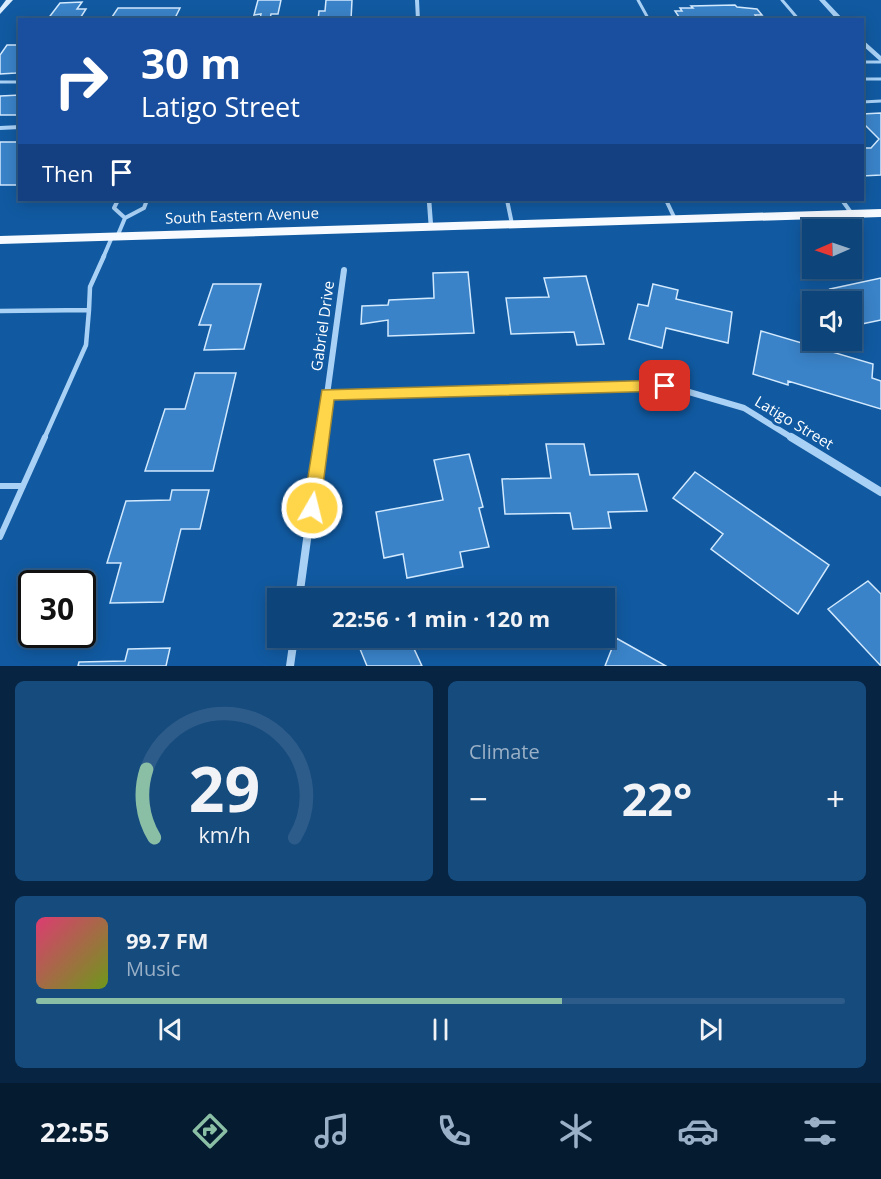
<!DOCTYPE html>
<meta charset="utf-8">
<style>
:root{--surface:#0d4479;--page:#164b7e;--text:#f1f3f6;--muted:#9ab0c6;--line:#2d5c8a;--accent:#8abfa5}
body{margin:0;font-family:"Open Sans",sans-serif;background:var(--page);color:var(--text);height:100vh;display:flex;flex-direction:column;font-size:22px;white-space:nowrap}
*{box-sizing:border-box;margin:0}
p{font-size:20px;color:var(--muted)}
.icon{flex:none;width:33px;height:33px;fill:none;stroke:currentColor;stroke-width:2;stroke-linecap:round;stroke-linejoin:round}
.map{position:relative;height:666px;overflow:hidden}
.drawer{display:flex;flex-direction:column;gap:15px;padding:15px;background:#072543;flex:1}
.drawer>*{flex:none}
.hud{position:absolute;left:18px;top:18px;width:846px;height:183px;border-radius:0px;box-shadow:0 3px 15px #0003,0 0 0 2px var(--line);background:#1a4fa0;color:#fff;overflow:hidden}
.needle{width:39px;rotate:268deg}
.tools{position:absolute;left:802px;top:219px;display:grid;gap:12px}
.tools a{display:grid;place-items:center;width:60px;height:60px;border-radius:0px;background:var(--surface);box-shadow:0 3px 15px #0003,0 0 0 2px var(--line);font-size:30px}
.speed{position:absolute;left:18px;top:570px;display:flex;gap:12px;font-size:30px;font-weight:700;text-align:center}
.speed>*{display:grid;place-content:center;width:78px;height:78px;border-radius:50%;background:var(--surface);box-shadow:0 3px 15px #0003,0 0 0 2px var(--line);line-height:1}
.speed .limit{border:3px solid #111;border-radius:9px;background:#fff;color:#111}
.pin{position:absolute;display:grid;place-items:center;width:51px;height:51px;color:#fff;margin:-26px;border-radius:12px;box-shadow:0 3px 9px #0006}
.me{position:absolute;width:66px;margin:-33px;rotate:8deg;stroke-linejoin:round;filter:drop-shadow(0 0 4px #0008)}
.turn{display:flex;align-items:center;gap:21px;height:126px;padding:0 24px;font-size:27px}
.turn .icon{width:78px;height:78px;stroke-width:2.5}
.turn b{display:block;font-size:42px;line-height:51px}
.then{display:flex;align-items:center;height:57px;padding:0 24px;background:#0003;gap:12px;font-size:22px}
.big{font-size:45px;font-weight:700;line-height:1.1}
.drawer .tile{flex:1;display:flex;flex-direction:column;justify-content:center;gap:9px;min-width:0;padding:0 21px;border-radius:9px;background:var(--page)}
.drawer .dial{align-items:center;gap:0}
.dial svg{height:156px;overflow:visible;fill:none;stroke:var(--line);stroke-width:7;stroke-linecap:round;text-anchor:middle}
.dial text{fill:var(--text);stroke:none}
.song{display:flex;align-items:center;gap:18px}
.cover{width:72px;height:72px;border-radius:9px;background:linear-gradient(135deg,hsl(340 70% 55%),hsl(80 70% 35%))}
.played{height:6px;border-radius:3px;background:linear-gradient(90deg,var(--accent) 65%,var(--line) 65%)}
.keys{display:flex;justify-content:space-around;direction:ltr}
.heat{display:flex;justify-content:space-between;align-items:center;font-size:33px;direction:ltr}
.drawer .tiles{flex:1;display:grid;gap:15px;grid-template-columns:1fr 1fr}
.tile:last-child{grid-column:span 2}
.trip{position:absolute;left:267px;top:588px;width:348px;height:60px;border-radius:0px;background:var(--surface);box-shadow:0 3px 15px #0003,0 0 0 2px var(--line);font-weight:700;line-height:60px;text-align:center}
.menu{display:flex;height:96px;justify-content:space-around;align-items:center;background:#051b30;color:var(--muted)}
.menu .icon{width:42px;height:42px}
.menu .on{color:var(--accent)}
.menu b{font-size:27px;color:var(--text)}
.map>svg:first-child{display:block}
</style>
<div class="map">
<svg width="881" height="666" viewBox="0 0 881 666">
<rect width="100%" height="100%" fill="#115aa1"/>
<!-- building -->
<path fill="#3a83c8" stroke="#d2e9fe" stroke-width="1.5" d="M258 0H281L278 14H271L270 19H260L261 14 254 15Z
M326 0H352L351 20H318L319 11H325Z
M82 2 77 9H86L79 20H47L60 3Z
M735 5 737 7 757 9 762 15H755L758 20H688L686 17H679L675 11H682L680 8H693L691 6Z
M118 8H180L174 20H110Z
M7 45H20V69L16 73 0 74V55Z
M20 95V115H0V96Z
M881 113V175L862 176V148H871L879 139 862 122V114Z
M0 142H20V185H0Z
M468 272 474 333 388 336V320L361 324 362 306 388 305 389 300 434 298 433 273Z
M586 276 604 344 577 345 574 332 511 334 506 298 549 297 544 278Z
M881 278V320L852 326V302L825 300 838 298 830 289Z
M213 284H261L244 349 204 350 211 325H199Z
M653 284 678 290 676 299 732 312 728 343 666 328 662 348 629 339 638 304 648 306Z
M761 331 873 364 872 378 881 381V409L788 381V385L753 374Z
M195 373H236L213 471H145L165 409H185Z
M546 444H584L590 475 638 474 647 511 608 512 611 528 573 529 570 513 505 514 502 479 551 478Z
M469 454 483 507 479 508 489 547 460 552 463 567 407 578 403 554 384 558 376 512 443 500 434 460Z
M695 472 829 565 798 614 711 549 723 534 673 498Z
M172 490H209L200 529H181L163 602 110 603 121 563H107L126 501 170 500Z
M868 581 881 594V666L828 609Z
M384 638H409L422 666H367L360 649Z
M616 638 666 666H605Z
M170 648 166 666H78L79 662 125 661 128 649Z"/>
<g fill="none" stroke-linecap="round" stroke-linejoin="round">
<!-- service-far3 -->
<path stroke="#a9d1f5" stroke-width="3" d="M638 0 649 20
M782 0 799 20
M862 62H881
M862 79H881
M0 82H20
M862 102 881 101"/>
<!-- service-far2 -->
<path stroke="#a9d1f5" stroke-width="4" d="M0 128 20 127
M118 200 114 208 125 218
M507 200 512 224
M666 200 675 219
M842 200 852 214
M117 237 125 218 144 208 147 200
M103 258 112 237"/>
<!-- service-far1 -->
<path stroke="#a9d1f5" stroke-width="4.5" d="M89 310 90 287 104 256
M0 311 89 310 86 345 44 439"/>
<!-- service -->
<path stroke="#a9d1f5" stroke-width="6" d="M0 486H23
M0 537 45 437"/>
<!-- minor-far3 -->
<path stroke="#a9d1f5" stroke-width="4" d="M417 0 418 20"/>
<!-- minor-far2 -->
<path stroke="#a9d1f5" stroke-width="4.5" d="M429 200 431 227"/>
<!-- minor-far1 -->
<path stroke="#a9d1f5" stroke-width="6" d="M327 395 665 385 744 408 794 439
M321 439 344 270"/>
<!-- minor -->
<path stroke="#a9d1f5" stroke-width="8" d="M791 437 881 492
M299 598 321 437
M290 666 294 638"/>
<!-- tertiary -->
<path fill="#a9d1f5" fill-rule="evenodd" d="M819 0H825L844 20H837Z
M862 39 881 56V62L862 45Z"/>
<!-- secondary -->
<path fill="#daecfe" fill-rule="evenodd" d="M6 0H13L0 14V8Z"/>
<!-- primary -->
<path fill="#f7fbff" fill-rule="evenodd" d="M881 209V217L0 244V236Z"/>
</g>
<!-- route -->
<path fill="#ffd54a" stroke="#a68a30" stroke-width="1.5" d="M665 380 670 381 672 386 670 390 665 391 334 400 320 508 317 513 312 515 306 513 303 508 322 390Z"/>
<g text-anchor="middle" stroke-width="6" stroke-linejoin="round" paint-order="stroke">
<!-- street labels -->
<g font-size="15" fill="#fff" stroke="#115aa1">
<text transform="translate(242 216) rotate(-2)" y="5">South Eastern Avenue</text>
<text transform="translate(323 326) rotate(-82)" y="5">Gabriel Drive</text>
<text transform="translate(794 423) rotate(31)" y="5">Latigo Street</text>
</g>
</g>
</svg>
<div class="tools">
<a><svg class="needle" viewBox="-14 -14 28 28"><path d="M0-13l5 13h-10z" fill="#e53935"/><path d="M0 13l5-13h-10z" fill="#9ab0c6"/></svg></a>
<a><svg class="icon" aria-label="sound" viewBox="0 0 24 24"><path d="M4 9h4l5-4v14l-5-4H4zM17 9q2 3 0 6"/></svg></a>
</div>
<div class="speed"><div class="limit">30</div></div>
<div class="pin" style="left:665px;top:386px;background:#d93025"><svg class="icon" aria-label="arrive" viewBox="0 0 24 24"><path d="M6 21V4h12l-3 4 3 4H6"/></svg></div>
<svg class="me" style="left:312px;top:508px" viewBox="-20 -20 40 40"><circle r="17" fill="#ffd54a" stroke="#fff" stroke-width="3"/><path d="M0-11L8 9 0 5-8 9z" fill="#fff"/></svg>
<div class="trip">22:56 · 1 min · 120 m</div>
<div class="hud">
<div class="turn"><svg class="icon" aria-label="right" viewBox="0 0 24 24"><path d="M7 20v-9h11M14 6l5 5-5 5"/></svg><div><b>30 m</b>Latigo Street</div></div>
<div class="then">Then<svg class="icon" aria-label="arrive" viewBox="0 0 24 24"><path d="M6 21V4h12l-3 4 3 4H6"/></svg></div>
</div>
</div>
<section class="drawer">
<div class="tiles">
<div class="tile dial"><svg viewBox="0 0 100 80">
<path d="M14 69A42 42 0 1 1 86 69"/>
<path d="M14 69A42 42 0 0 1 10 34" stroke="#8abfa5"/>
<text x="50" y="56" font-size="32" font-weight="700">29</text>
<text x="50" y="72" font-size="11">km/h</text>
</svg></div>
<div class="tile"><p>Climate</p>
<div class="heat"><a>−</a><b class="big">22°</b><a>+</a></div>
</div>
<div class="tile">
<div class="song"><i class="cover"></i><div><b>99.7 FM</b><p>Music</p></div></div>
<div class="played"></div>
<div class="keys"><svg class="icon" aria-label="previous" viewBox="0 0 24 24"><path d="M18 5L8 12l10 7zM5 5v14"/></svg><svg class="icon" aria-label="pause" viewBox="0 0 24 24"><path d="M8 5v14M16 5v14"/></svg><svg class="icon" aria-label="next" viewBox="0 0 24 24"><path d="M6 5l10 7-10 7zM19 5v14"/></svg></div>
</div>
</div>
</section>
<nav class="menu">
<b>22:55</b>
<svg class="icon on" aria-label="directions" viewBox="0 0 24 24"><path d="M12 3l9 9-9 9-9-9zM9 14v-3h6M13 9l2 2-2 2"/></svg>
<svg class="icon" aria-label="music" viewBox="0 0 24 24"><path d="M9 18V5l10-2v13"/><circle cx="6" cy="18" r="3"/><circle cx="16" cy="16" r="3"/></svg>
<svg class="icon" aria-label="phone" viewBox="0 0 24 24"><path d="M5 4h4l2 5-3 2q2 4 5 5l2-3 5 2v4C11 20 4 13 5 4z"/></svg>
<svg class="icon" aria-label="climate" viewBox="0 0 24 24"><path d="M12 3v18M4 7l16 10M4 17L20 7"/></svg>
<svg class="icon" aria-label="car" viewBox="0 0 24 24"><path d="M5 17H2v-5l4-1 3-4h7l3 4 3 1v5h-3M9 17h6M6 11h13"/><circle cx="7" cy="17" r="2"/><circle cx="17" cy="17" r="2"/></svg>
<svg class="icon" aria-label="filters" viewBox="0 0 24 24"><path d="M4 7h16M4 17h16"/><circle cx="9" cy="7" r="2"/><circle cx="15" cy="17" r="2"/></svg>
</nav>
